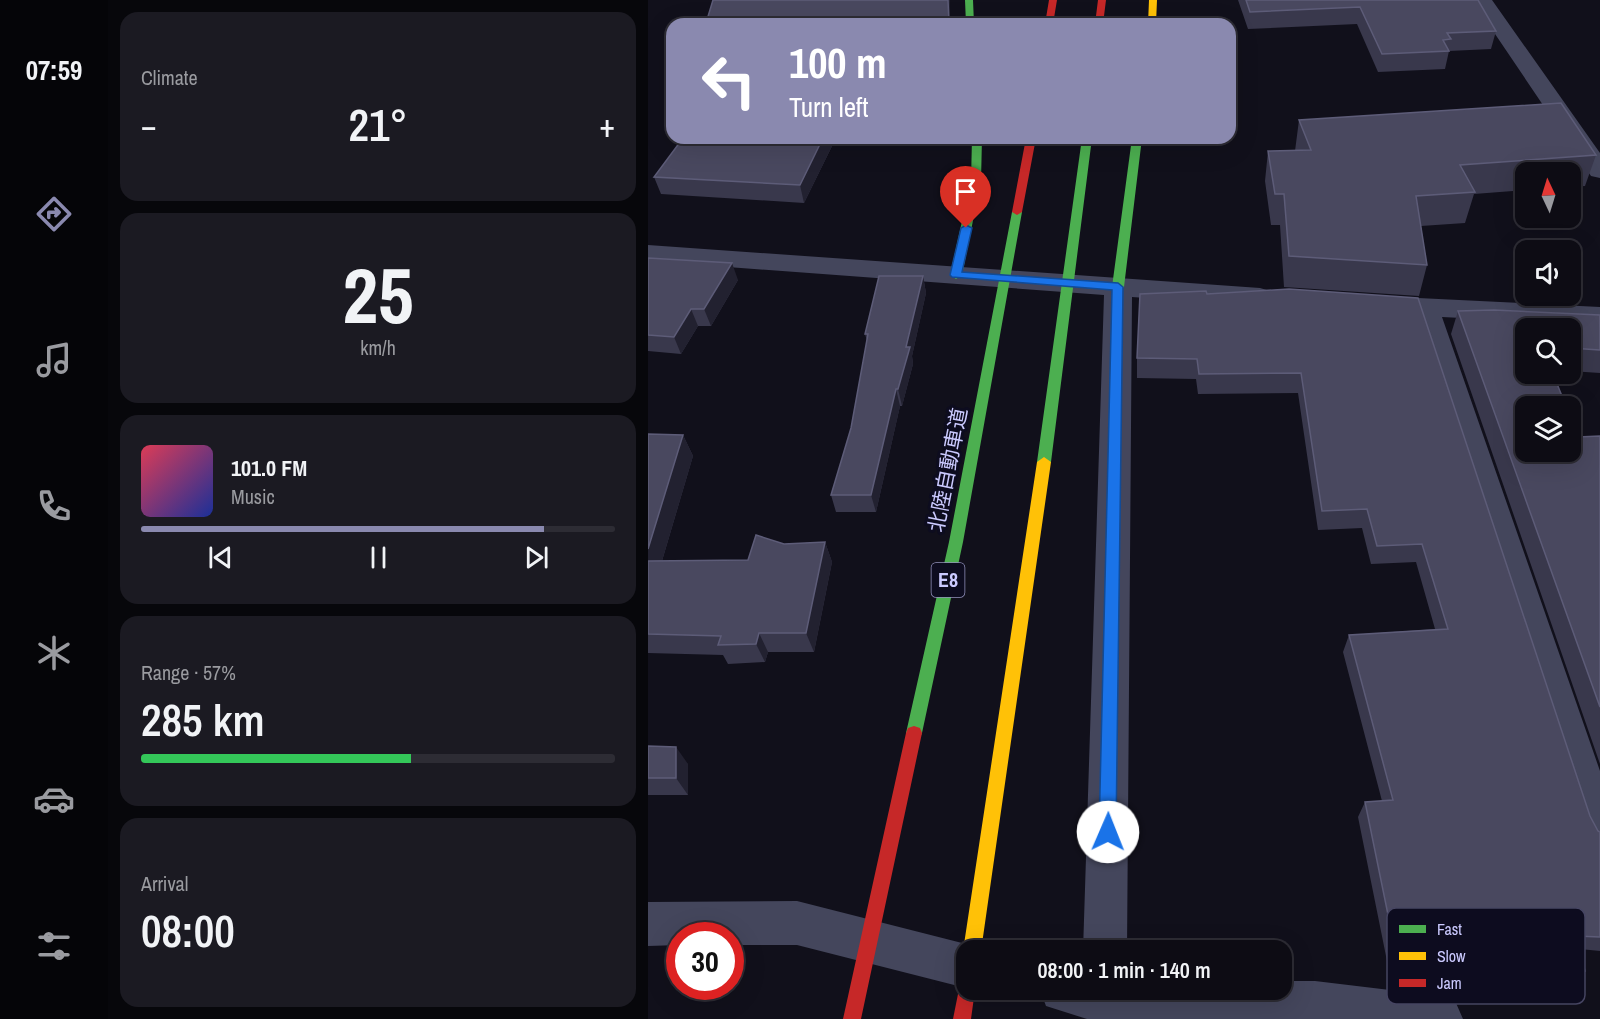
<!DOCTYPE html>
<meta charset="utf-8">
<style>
:root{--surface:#0d0c14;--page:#1b1a22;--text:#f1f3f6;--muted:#9a9ba0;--line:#2d2c34;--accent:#8a89af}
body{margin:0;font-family:"Archivo Narrow","Noto Sans JP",sans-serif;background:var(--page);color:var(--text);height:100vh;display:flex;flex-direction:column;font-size:22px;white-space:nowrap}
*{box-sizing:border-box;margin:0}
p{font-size:20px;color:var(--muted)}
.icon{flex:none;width:33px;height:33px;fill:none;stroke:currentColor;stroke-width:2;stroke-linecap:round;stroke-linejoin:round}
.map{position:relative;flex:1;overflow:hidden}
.side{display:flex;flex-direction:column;gap:12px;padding:12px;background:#07070b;width:540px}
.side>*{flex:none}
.hud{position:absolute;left:18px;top:18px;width:570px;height:126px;border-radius:18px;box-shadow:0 6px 24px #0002,0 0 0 2px var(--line);background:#8a89af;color:#fff;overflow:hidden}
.needle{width:39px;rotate:356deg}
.tools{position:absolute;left:867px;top:162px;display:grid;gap:12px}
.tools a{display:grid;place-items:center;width:66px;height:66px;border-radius:12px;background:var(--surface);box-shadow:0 6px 24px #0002,0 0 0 2px var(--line);font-size:30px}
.speed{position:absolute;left:18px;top:922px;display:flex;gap:12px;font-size:30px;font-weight:700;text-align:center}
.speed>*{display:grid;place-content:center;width:78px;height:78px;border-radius:50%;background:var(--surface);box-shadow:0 6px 24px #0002,0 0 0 2px var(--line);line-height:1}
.speed .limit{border:9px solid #d22;background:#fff;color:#111}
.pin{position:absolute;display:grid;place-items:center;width:51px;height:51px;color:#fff;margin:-62px -26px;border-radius:50% 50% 50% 0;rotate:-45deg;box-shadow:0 0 6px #0007}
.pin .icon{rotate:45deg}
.me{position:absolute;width:66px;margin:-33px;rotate:1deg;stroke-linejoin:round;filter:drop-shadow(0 0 4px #0008)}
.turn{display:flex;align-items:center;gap:21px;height:126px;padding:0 24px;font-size:27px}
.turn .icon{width:78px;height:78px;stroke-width:2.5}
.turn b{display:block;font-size:42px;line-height:51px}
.big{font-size:45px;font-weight:600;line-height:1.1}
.side .tile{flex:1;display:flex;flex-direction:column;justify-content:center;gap:9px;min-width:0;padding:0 21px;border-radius:18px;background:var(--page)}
.side .dial{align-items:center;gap:0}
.dial b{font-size:78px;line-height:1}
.song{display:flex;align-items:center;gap:18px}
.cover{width:72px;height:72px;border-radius:9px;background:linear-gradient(135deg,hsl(350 70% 55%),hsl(230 70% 35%))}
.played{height:6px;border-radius:3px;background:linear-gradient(90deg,var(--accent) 85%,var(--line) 85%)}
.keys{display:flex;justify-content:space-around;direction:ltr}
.heat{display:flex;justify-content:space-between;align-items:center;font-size:33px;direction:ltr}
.charge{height:9px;border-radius:4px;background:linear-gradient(90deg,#34c759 57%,var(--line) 0)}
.trip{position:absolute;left:308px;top:940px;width:336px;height:60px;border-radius:18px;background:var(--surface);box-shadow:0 6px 24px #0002,0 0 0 2px var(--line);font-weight:600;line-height:60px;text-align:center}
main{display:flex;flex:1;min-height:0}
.tab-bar{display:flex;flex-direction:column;width:108px;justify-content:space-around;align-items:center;background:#050508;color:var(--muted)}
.tab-bar .icon{width:42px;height:42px}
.tab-bar .on{color:var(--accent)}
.tab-bar b{font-size:27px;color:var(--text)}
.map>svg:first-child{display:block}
</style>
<main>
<nav class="tab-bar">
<b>07:59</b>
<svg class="icon on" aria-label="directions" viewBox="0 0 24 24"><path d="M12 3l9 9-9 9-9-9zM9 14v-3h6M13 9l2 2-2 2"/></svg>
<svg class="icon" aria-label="music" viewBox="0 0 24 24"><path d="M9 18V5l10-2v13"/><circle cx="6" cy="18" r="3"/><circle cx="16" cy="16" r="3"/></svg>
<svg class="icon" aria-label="phone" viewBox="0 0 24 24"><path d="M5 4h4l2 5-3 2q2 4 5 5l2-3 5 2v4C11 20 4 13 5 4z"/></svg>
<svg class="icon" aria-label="climate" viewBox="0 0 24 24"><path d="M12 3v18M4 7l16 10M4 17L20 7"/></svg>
<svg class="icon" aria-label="car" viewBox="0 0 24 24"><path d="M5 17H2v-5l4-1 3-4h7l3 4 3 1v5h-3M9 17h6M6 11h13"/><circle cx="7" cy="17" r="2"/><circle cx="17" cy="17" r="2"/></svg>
<svg class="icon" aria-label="filters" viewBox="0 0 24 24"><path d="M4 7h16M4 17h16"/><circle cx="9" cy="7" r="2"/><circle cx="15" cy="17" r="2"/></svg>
</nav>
<section class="side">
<div class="tile"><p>Climate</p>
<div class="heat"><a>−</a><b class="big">21°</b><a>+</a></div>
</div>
<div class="tile dial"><b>25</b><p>km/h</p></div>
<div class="tile">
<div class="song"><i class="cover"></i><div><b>101.0 FM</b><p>Music</p></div></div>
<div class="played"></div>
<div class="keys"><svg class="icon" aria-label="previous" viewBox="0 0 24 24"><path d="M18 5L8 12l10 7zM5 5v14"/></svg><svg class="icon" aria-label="pause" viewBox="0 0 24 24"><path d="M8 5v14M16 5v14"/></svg><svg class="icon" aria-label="next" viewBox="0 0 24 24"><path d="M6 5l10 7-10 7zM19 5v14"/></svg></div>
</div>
<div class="tile"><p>Range · 57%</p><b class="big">285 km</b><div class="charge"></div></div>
<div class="tile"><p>Arrival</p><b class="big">08:00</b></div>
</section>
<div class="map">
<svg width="952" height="1019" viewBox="0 0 952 1019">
<rect width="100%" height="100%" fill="#11101b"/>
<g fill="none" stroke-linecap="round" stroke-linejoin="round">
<!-- street -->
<path fill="#44465c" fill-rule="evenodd" d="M824 0H844L952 153V178L943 176Z
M0 245 612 288 622 291 626 297 622 303 612 306 484 297 479 951H435L456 295 0 261Z
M729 296 952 307V325L794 317 952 771V850L938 844 932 830 766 316 719 312 715 305 719 298Z
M149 901 318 944 334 951H318V988L149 945H82V936H32V945L0 946V902Z
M633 981H667L792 996 808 1003 815 1019H439L398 1006 392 990H633Z"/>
<!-- fast -->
<path fill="#4caf50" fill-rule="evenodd" d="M317 0H325L326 24H318Z
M324 138H334L333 181 314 275 308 279 302 275 323 181Z
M434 138H444L403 462 396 467 389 462Z
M484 138H494L476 287 470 291 464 287Z
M369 209 374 212 315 542 274 733 272 738 266 740 260 738 258 733 301 542 364 212Z"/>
<!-- slow -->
<path fill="#ffc107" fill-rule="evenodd" d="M501 0H509L508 24H500Z
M396 457 403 462 333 951H318V957L315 951 389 462Z"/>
<!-- jam -->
<path fill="#c62828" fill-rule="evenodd" d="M401 0H409L405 24H397Z
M450 0H458L455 24H447Z
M378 138H388L374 212 369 215 364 212Z
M266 726 272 728 274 733 213 1019H195L258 733 260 728Z
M318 981V990H327L323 1019H305L312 984Z"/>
</g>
<!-- wall -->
<path fill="#39384c" d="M590 0H830L848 31 843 49 801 51 797 69 730 72 709 24 600 29Z
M651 120 948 155 937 186 922 187V172H878V190L826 194 817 223 773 226 779 265 771 296 636 287 632 225H623L617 181 620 151H647Z
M188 138 156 203 13 194 6 177Z
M0 258 90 280 63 326H50L33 354 0 351Z
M275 276 278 293 264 356 265 364 254 406H252L228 512H188L183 495 203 428 219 341 217 334Z
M641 289 942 816 950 831 952 832V951L932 949 937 971 924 983 825 977 822 955 739 961 710 817 717 802 734 801 695 652 701 635 787 629 768 562 723 564 714 528 670 530 650 393 550 394 548 379 489 378V358L559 294Z
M846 310 952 315V373L922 371V328H878V374H905L918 406H878V452H922V419L930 437 952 436V764L803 334 810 311Z
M0 434 35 435 45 456 14 561 100 560 136 544 177 542 184 562 166 652H120L117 662 80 664 75 655 0 653Z
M0 746 40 764V795H0Z"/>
<!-- shaded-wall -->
<path fill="#222130" d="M300 0H302V24H301Z
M175 138H188L156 203 152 185Z
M84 263 90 280 63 326 56 309Z
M275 276 278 293 264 356 265 364 254 406 250 389 258 347Z
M43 309 50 326 33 354 26 337Z
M248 389 252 406 228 512 223 495Z
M35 435 45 456 8 581 0 568V549Z
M177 542 184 562 166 652 158 633Z
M111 633 120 652 117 662 108 644Z
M28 747 40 764V795L28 778Z"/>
<!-- building -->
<path fill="#49485f" stroke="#5d5c78" stroke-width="1.5" d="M65 0H300L301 24H62V23H58Z
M598 0H830L848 31 799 33 803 39 795 40 801 51 734 54 712 7 602 12Z
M913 103 948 155 812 165 827 192 768 196 779 265 641 256 636 194H627L620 151 663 150 651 120Z
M35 138H175L152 185 6 177Z
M0 258 84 263 56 309H43L26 337 0 335Z
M231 276H275L258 347H262L250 389H248L223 495H183L203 428 220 334H217Z
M641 289 770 298 942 816 950 831 952 832V937L928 936 937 971 836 964 832 943 747 949 717 802 745 800 701 635 800 629 774 544 729 546 719 509 674 511 653 373 551 374 549 359 489 358 492 294 558 291 559 294Z
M846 310 952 315V350L922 348V328H878V374H905L918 406H878V452H922V419L930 437 952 436V707L810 311Z
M0 434 35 435 0 549Z
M108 535 136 544 177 542 158 633H111L108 644 70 645 73 636 0 634V561L100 560Z
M0 746 28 747V778H0Z"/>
<!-- route -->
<path fill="#1a73e8" stroke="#114b97" stroke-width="1.5" d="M318 225 324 228 314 272 470 283 475 287 468 832 466 838 460 841 454 838 451 832 464 290 304 277 302 275 313 228Z"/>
<g text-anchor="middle" stroke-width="6" stroke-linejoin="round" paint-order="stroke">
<!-- shield labels -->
<rect fill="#0d0c1f" stroke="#9291bc" stroke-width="1.5" x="283.5" y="563" width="33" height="34" rx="4.5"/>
<g font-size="20" font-weight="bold" fill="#cbcaff">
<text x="300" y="587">E8</text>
</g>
<!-- street labels -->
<g font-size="21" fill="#cbcaff" stroke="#0d0c1f">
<text transform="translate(300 470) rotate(-79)" y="7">北陸自動車道</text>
</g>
</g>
<!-- legend -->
<rect x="739" y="908" width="198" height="96" rx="9" fill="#0d0c1f" stroke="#464562" stroke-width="1.5"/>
<rect x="751" y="925" width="27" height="8" fill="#4caf50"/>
<rect x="751" y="952" width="27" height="8" fill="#ffc107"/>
<rect x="751" y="979" width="27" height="8" fill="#c62828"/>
<g font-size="16" fill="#cbcaff">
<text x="789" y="935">Fast</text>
<text x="789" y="962">Slow</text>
<text x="789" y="989">Jam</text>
</g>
</svg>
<div class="tools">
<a><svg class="needle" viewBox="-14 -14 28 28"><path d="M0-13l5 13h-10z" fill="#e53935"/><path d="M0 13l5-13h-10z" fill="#9a9ba0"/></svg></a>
<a><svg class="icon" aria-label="sound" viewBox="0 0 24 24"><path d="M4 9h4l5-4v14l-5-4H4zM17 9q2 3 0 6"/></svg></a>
<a><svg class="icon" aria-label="search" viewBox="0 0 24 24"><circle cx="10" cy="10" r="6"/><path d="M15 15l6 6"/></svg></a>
<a><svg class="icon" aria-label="layers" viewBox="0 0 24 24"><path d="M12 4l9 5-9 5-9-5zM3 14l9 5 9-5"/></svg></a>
</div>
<div class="speed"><div class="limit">30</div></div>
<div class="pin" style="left:318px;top:228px;background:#d93025"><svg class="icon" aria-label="arrive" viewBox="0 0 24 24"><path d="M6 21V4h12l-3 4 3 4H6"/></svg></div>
<svg class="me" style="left:460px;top:832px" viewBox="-20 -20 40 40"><circle r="19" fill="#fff"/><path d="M0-13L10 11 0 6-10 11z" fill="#1a73e8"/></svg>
<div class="trip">08:00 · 1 min · 140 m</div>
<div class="hud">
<div class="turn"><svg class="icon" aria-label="left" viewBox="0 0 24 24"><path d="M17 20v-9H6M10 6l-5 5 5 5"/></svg><div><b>100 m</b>Turn left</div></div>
</div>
</div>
</main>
